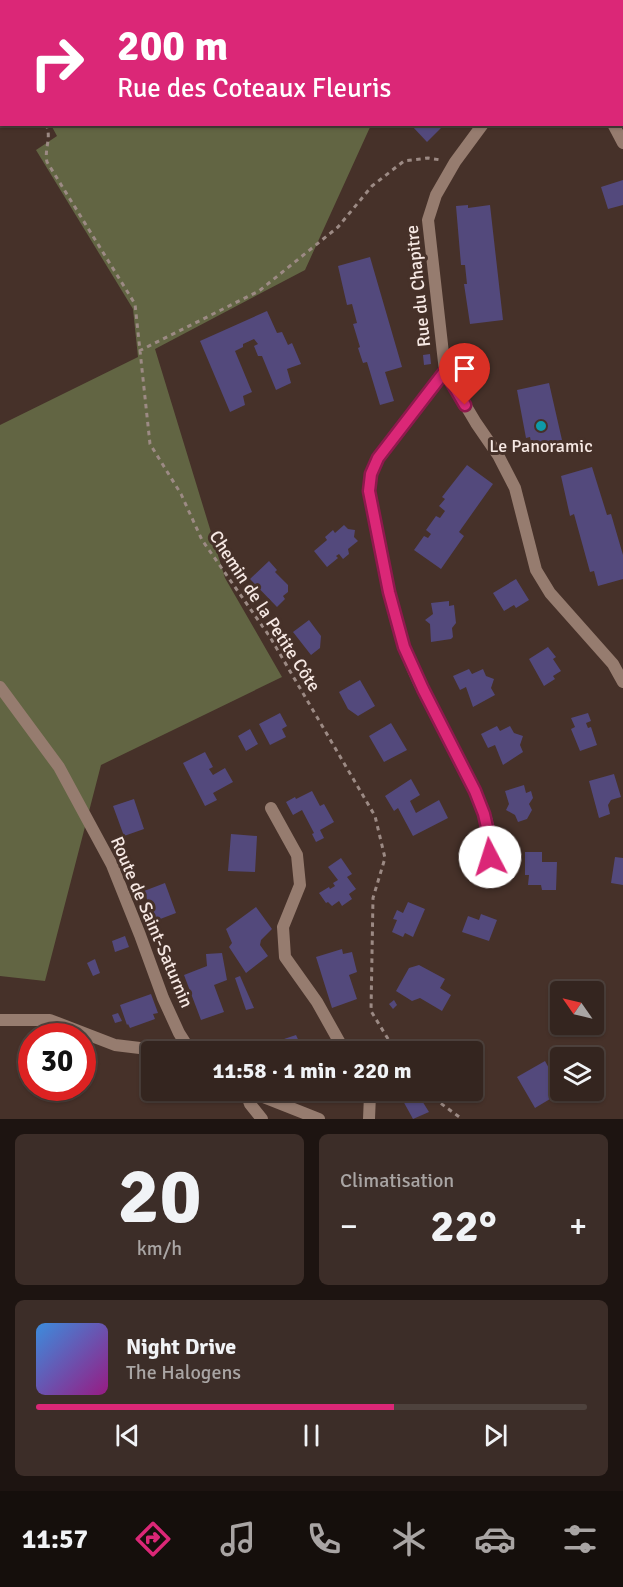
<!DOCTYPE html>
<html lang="fr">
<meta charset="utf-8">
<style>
:root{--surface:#34251f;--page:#3c2d28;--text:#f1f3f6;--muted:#a9a5a4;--line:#4e423d;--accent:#db2777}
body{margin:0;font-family:Signika,sans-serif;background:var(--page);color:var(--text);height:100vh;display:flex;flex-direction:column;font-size:22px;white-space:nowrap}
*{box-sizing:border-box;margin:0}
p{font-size:20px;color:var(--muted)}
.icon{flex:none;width:33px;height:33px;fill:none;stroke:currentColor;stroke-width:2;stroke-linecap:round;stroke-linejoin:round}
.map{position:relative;height:1119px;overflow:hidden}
.details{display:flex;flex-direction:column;gap:15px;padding:15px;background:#1d1411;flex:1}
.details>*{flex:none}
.banner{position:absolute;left:0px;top:0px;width:624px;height:126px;box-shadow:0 2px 4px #0004,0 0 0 2px var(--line);background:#db2777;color:#fff;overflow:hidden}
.needle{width:39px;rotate:304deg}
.controls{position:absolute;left:550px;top:981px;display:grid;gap:12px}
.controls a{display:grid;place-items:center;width:54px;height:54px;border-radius:6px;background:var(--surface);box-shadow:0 2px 4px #0004,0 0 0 2px var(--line);font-size:30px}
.speed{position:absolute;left:18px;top:1023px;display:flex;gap:12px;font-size:30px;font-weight:700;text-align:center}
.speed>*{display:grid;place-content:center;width:78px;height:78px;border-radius:50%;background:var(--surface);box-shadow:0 2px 4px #0004,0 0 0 2px var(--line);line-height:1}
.speed .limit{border:9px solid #d22;background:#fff;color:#111}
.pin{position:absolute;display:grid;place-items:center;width:51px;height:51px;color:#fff;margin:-62px -26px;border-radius:50% 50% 50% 0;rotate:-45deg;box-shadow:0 0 6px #0007}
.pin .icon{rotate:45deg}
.me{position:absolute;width:66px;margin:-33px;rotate:355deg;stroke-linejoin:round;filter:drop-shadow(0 0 4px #0008)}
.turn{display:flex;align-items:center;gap:21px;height:126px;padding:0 18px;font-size:27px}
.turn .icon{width:78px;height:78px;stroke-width:2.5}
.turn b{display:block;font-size:42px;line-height:51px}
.big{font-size:45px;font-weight:700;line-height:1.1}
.details .widget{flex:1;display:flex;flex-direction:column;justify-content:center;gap:9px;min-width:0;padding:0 21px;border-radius:9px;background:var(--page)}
.details .dial{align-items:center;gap:0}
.dial b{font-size:78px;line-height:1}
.song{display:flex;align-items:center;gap:18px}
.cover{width:72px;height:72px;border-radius:9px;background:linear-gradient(135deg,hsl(210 70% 55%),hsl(310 70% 35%))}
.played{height:6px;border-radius:3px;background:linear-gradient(90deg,var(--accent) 65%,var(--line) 65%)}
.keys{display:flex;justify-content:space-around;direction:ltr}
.heat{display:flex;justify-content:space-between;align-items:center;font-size:33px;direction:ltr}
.details .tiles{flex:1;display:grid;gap:15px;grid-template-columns:1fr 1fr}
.widget:last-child{grid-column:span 2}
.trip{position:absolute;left:141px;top:1041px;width:342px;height:60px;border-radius:6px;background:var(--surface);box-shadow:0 2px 4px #0004,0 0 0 2px var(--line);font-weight:700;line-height:60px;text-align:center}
.menu{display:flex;height:96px;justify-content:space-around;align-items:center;background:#150f0c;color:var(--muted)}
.menu .icon{width:42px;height:42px}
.menu .on{color:var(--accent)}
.menu b{font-size:27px;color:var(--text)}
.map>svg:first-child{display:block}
</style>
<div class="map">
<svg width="623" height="1119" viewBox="0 0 623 1119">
<rect width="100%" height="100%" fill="#463129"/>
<!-- green -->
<path fill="#626543" d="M4 0H252L254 1 4 2Z
M51 125H371L305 270 155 349 225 578 282 677 101 765 45 981 0 976V425L138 357 133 309 36 150 57 136Z"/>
<!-- building -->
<path fill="#53497c" d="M414 124H445L427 142 412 126Z
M623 180V205L608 209 601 187Z
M468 205V208L490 205 503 320 470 324 464 284H467L465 265H461L456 206Z
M370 257 402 367 385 372 394 401 380 405 367 362 363 363 358 348 360 347 353 324 357 323 352 304 347 305 338 266Z
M267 311 277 333 282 332 288 345 292 343 301 364 287 369 291 383 276 390 262 356H258L254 346 258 344 254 339 243 344V347L235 351 252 392 243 396 245 405 230 412 200 341Z
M430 354 431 364 424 365 423 355Z
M549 383 562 440 532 447 530 437 526 438 517 390Z
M467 465 493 484 459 532 464 536 441 569 414 550 424 536 428 538 431 534 426 530 436 516 440 518 445 511 439 506 445 499 442 497Z
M592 467 607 515 611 514 623 555V579L598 586 594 571 590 572 574 514 570 516 561 476Z
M344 525 348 529 355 530 354 537 358 541 348 549 349 554 343 559 339 554 336 556 338 558 327 567 314 551 327 540 325 537 333 530 335 533Z
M269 561 277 570 275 572 288 585V592L283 596 285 599 277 607 250 579Z
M516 579 529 600 516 608 514 605 504 611 493 593Z
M449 601V606L454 605 456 623 452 628 453 637 451 639 431 642 430 624 425 620 433 614 431 603Z
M309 620 321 636 320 648 311 655 293 632Z
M548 647 556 657 553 659 561 671 553 676 555 679 544 686 529 659Z
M469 669 472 674 483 669 486 676 494 679 491 688 495 695 473 707 466 687 460 690 453 676Z
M360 680 375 706 358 716 348 709 339 692Z
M314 681 318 688 312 691 308 684Z
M280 713 287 726 282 729 286 737 270 745 259 724Z
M588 713 591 721 586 723 588 728 591 727 597 745 580 751 571 729 575 727 571 718Z
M391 723 407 750 384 762 369 736Z
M497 726 500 731 510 726 514 733 523 736 520 745 523 752 503 765 495 745 488 748 481 734Z
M250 729 258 744 246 751 238 736Z
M205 752 213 767 209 769 213 775 225 768 233 782 213 793 217 800 205 806 183 763Z
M614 774 621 797 611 800 608 805 610 814 599 818 589 781Z
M411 779 420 795 410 801 416 813 439 800 448 818 413 836 398 808 394 811 385 796Z
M524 785 526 793 531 791 533 798 529 804 532 810 527 819 518 822 515 815 506 810 509 804 505 791Z
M312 791 320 806 324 804 334 822 320 830 324 838 316 842 312 834 314 833 302 810 293 815 286 802 295 797 296 799Z
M134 799 144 829 124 836 113 806Z
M231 834 257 836 255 872 228 871Z
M525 852H542V862H557L556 890H542L541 885H528L529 875H525Z
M615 857 623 858V885L611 883Z
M341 858 352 874 347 877 356 889 349 894 352 899 342 906 339 901 332 906 328 902 326 903 319 893 329 887 330 889 335 886 333 883 338 880 328 867Z
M165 883 176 913 155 921 144 891Z
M408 902 425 909 413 937 405 933 403 937 392 932 397 920 393 919 397 910 403 913Z
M256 907 272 929 261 940 260 945 268 956 246 973 229 947 232 943 226 929Z
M481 914 497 920 489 941 462 932 468 916 479 920Z
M125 936 129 947 115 952 112 941Z
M342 949 343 954 352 952 357 972 349 975 357 999 332 1008 316 957Z
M222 953 227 980 214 985 224 1012 201 1020 184 975 207 966 206 954Z
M95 959 100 973 93 976 87 963Z
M419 965 445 979 440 988 451 995 442 1011 420 998 412 1001 396 991 409 968Z
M240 976 254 1008 246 1010 235 978Z
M151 994 158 1013 153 1014 155 1019 130 1028 128 1024 127 1025 120 1005Z
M394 1000 397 1005 393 1009 389 1004Z
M118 1013 122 1021 115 1023 112 1015Z
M296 1035 304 1052H281L279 1046 283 1044 281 1040Z
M545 1061 561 1090H565L535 1108 517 1077Z
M297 1090H320L323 1099 313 1103 300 1097Z
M416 1091 429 1112 413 1119 402 1099Z"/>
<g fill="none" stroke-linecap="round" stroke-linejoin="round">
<!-- path -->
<path stroke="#9c8a84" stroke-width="3" stroke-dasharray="4.5 4.5" stroke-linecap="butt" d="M0 55 2 56
M46 124C52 138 44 149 47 162L135 304 150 444 181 494 202 540 270 637 375 816 385 858 373 898 371 1011 396 1052
M139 351 259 291 338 227 372 186 404 161 428 158 441 160
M429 1090 439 1102 462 1119"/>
<!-- street -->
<path stroke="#967c6f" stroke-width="12" d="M452 0 453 2
M576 0 577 2
M613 124 623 143
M445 371 476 423 498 455 515 488 536 570 550 593 613 664 623 682
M0 687 59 767 112 865 140 935 163 998 179 1033 191 1052
M271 808 297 855 300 885 283 927 285 957 317 1002 345 1052
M482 879C484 872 488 864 490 857 495 820 470 781 454 750 436 716 417 683 404 647 387 597 379 542 369 491L371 474 378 458 445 371 428 220 436 195 455 162 483 124
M0 1020H50L115 1045 173 1052
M245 1090 250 1104 262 1119
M246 1090 319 1119
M367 1090 370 1095 369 1119"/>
</g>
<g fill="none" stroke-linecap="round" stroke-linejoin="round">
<defs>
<path id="route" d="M465 405 445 371 378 458 371 474 369 491 389 592 404 647 423 689 475 791 484 814 489 836 490 857"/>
</defs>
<!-- route casing -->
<use href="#route" stroke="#8e194d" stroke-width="15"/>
<!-- route -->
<use href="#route" stroke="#db2777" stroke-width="10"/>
</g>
<!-- markers -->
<circle fill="#0f9aa8" stroke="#463129" stroke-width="2" cx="541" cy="426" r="6"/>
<g text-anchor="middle" stroke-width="6" stroke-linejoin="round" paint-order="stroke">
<!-- street labels -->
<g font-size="18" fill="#f6e8e3" stroke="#463129">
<text transform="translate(418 286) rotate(-96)" y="6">Rue du Chapitre</text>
<text transform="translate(265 611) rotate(57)" y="6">Chemin de la Petite Côte</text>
<text transform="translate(152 922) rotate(67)" y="6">Route de Saint-Saturnin</text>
</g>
<!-- poi labels -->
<g font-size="18" fill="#f6e8e3" stroke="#463129">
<text x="541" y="452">Le Panoramic</text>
</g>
</g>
</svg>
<div class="controls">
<a><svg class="needle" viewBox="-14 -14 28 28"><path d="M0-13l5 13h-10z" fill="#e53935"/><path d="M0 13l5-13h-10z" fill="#a9a5a4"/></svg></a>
<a><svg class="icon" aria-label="layers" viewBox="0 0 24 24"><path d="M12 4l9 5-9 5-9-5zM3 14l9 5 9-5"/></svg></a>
</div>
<div class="speed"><div class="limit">30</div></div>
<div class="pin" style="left:465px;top:405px;background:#d93025"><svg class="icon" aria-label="arrive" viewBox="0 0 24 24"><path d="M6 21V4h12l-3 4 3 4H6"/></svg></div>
<svg class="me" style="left:490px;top:857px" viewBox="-20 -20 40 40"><circle r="19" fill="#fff"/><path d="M0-13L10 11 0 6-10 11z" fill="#db2777"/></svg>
<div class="trip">11:58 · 1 min · 220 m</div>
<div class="banner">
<div class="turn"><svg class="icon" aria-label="right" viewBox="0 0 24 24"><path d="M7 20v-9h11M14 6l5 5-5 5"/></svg><div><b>200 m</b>Rue des Coteaux Fleuris</div></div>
</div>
</div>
<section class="details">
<div class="tiles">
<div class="widget dial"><b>20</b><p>km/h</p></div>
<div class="widget"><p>Climatisation</p>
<div class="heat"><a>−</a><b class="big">22°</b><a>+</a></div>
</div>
<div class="widget">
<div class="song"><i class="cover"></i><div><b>Night Drive</b><p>The Halogens</p></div></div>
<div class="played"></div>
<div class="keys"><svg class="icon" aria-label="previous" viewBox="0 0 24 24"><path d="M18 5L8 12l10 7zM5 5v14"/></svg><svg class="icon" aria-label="pause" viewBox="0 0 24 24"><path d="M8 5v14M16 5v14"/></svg><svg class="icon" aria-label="next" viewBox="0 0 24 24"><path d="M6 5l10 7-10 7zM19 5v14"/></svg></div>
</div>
</div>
</section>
<nav class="menu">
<b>11:57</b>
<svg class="icon on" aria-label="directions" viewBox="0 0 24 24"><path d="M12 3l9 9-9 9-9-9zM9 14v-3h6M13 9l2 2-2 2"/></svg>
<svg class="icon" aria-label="music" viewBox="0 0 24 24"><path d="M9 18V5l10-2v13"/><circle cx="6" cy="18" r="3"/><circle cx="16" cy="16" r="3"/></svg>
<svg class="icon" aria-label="phone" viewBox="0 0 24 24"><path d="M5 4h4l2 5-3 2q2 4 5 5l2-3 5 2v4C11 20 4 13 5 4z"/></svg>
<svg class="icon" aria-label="climate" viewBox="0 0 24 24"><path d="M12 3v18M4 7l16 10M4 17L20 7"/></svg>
<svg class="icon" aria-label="car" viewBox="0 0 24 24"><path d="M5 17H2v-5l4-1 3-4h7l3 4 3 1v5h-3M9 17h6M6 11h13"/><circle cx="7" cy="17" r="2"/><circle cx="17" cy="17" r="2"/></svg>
<svg class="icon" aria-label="filters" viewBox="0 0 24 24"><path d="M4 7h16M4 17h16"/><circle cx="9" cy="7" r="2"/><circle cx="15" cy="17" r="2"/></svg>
</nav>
